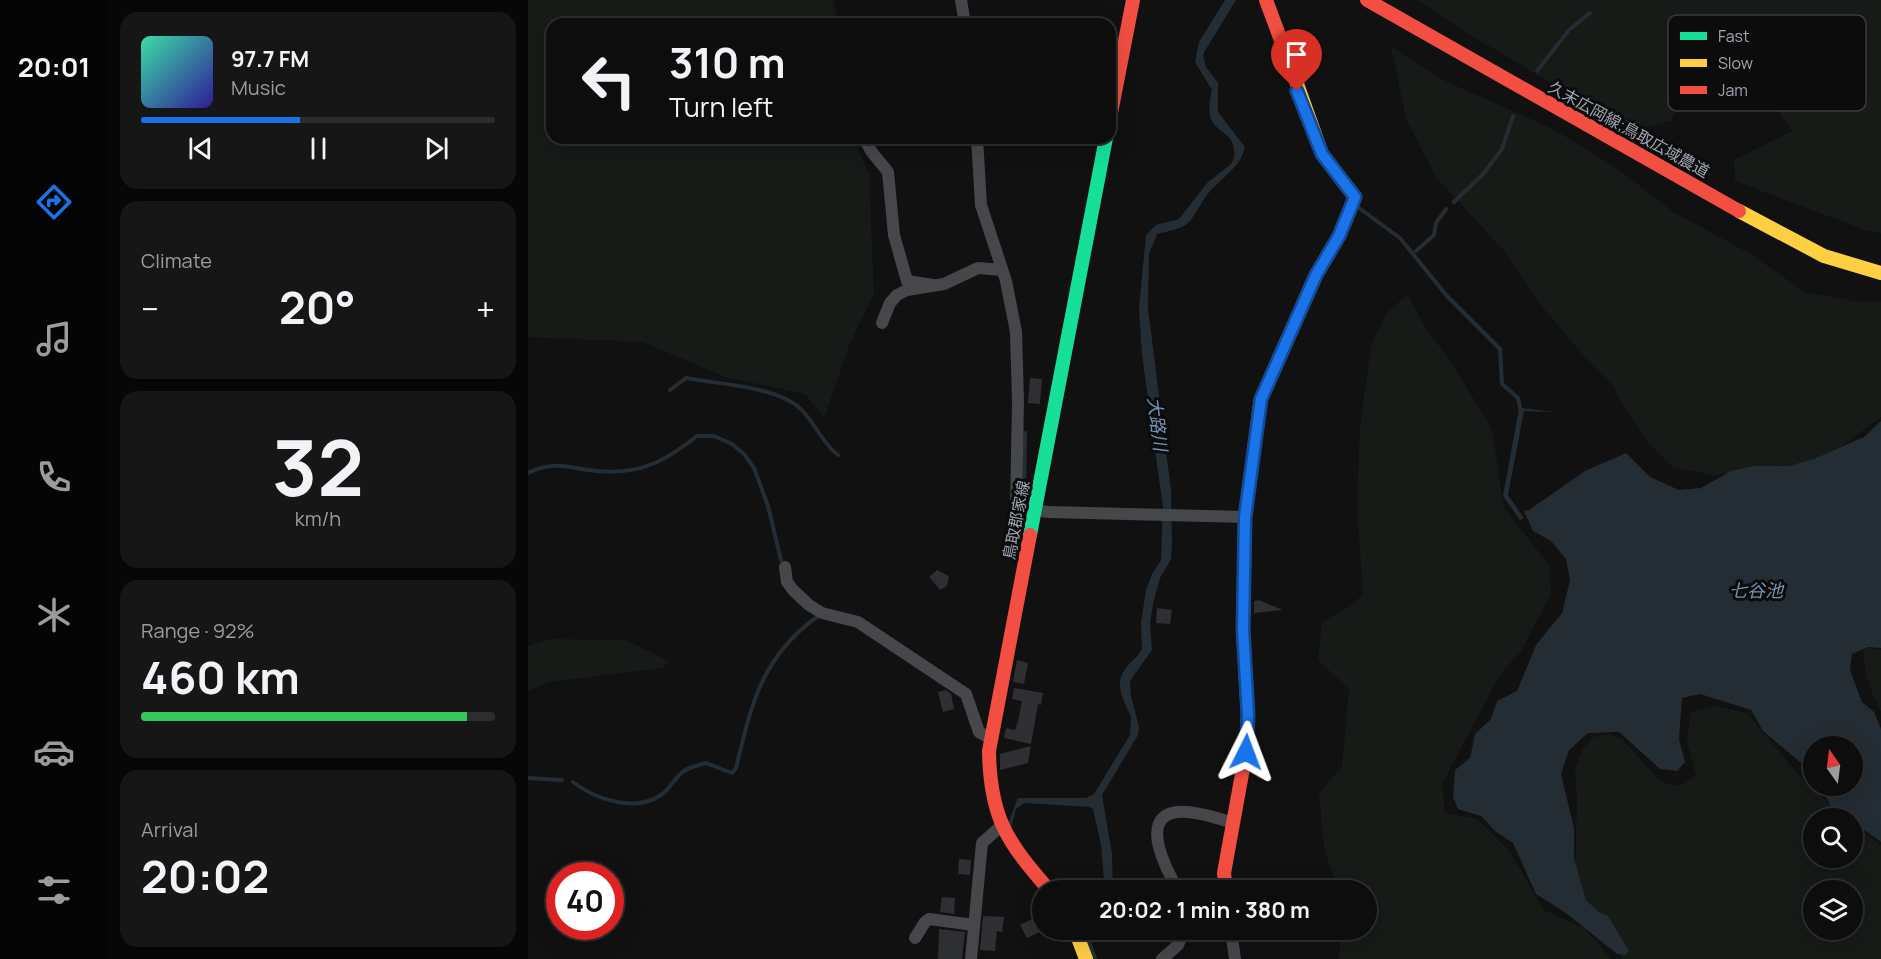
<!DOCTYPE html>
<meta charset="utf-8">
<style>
:root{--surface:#0d0d0e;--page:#161617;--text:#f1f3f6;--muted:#9a9c9e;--line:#2d2d2e;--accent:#1a73e8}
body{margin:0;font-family:Manrope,"Noto Sans JP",sans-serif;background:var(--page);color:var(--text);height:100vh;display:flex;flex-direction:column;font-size:22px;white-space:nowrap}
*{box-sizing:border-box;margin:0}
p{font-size:20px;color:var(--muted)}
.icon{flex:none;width:33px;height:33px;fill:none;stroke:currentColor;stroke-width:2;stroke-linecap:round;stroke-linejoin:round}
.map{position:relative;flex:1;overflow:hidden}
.sheet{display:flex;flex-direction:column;gap:12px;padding:12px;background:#070708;width:420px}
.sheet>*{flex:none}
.banner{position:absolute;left:18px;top:18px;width:570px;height:126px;border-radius:18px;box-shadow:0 6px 24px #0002,0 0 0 2px var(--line);background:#0d0d0e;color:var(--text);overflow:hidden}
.needle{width:39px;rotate:346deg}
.buttons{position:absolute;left:1275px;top:736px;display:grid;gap:12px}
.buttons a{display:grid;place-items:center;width:60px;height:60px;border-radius:50%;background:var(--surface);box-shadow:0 6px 24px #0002,0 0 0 2px var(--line);font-size:30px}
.speed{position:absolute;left:18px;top:862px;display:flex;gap:12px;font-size:30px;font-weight:700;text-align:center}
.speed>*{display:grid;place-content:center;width:78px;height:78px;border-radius:50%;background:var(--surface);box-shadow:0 6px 24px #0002,0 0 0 2px var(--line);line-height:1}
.speed .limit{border:9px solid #d22;background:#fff;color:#111}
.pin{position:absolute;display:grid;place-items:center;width:51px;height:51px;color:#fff;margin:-62px -26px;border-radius:50% 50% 50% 0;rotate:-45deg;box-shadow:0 0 6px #0007}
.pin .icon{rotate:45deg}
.me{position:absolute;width:66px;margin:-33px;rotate:3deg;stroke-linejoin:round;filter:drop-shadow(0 0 4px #0008)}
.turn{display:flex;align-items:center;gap:21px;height:126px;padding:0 24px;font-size:27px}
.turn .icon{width:78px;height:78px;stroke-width:2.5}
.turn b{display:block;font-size:42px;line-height:51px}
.big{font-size:45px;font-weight:700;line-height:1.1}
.sheet .card{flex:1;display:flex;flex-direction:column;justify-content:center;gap:9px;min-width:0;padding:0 21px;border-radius:18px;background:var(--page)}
.sheet .dial{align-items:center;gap:0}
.dial b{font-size:78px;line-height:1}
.song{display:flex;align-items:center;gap:18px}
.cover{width:72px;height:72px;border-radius:9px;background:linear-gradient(135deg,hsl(160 70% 55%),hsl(250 70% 35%))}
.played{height:6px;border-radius:3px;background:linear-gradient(90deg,var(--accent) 45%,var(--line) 45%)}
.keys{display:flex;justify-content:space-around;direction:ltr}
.heat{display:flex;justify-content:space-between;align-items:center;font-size:33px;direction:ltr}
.charge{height:9px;border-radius:4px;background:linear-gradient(90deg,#34c759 92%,var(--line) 0)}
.trip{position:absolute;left:504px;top:880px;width:345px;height:60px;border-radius:30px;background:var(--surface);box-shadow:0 6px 24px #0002,0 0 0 2px var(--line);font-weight:700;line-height:60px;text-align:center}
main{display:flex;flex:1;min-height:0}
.dock{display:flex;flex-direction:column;width:108px;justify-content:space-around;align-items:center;background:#050506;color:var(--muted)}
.dock .icon{width:42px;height:42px}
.dock .current{color:var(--accent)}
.dock b{font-size:27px;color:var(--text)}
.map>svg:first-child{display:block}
</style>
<main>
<nav class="dock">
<b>20:01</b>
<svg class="icon current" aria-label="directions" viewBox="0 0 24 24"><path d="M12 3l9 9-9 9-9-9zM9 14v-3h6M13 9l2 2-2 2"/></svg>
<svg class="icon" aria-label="music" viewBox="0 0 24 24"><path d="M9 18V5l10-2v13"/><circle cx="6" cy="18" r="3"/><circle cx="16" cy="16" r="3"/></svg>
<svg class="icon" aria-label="phone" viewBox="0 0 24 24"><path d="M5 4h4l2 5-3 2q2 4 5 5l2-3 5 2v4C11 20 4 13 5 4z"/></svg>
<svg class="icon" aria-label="climate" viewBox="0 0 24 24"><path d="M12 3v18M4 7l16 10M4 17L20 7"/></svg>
<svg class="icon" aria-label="car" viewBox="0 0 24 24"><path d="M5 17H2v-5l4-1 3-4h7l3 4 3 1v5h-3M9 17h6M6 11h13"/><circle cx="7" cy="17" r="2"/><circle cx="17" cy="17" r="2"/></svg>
<svg class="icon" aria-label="filters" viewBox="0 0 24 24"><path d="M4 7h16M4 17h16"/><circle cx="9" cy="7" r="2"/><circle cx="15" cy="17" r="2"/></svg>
</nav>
<section class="sheet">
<div class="card">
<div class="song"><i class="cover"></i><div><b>97.7 FM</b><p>Music</p></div></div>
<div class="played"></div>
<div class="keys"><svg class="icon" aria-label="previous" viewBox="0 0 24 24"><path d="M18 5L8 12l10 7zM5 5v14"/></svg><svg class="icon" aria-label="pause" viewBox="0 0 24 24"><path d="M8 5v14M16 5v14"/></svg><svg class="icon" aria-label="next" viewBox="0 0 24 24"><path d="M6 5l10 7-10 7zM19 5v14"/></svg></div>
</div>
<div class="card"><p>Climate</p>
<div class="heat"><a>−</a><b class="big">20°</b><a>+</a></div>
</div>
<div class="card dial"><b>32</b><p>km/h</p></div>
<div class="card"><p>Range · 92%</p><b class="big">460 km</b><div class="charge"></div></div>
<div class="card"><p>Arrival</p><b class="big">20:02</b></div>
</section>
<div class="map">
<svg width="1353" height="959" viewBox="0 0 1353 959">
<rect width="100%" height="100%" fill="#111112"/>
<!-- green -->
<path fill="#161b17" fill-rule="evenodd" d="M0 0H305L311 24H24V138H325L341 174 346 294 322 343 296 418 277 394 197 377 115 342 0 337Z
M889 0H1353V233L1340 231 1207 181 1206 160 1264 131 1240 95 1196 76 1159 86 1143 121 1104 130 942 35Z
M863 47 917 81 1025 129 1087 167 1147 213 1221 253 1277 292 1331 302 1353 301V417L1314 446 1276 463 1185 475 1145 467 1121 444 1096 407 1086 387 1056 356 1011 303 976 251 908 177 878 119Z
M880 295 896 325 925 365 964 429 976 508 1021 565 1023 593 994 650 973 673 915 782 916 813 948 818 982 852 1016 910 1056 928 1083 959H811L813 930H838V891H810L796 849 791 793 814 767 821 689 790 660 794 622 826 604 835 593 829 509 832 427 844 341 860 311Z
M21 639 98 640 141 661 135 668 22 682 0 691V646Z
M1336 647 1353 650V712C1342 690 1335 672 1336 647Z
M1185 706 1219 713 1273 777 1319 819H1286V858H1324L1325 824 1353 845V959H1094L1088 940 1063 920 1047 884 1049 798 1047 771 1054 750 1065 737 1079 734 1093 738 1133 782 1152 786 1168 776 1159 741 1163 712ZM1286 891H1324V930H1286Z"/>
<!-- water -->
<path fill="#242c34" d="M697 0H708L675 54 678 67 690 83V112L717 147C712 169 692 178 679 195 672 204 668 215 660 223 652 230 640 231 629 234L621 254 620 308 643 490 644 542 643 559 632 578 625 604 622 624 624 650 602 681 603 696 611 727 610 735 574 795 584 854 585 891H577L573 845 565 809 562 807 496 803 488 809 483 828 480 824 490 798H558L566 794 602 735 603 716C596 702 585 683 598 668 603 661 610 657 614 649L613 623 618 590 624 574 633 560 635 508 614 355 611 308 618 235 628 225 651 219 679 183 703 164 706 158C710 121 671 142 684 90L667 62 671 42Z
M994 408 1026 412 996 411 980 495 996 518 992 520 975 496 991 409Z
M1353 421V648L1340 647 1324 654 1322 670 1334 702 1346 712 1353 729V842L1303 806 1292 786H1324V747H1286L1285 777 1278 767 1235 731 1223 710 1172 694 1154 698 1151 740 1157 762 1149 771 1132 769 1091 732 1060 733 1041 750 1033 774 1046 828V858L1058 900 1071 912 1080 916 1101 951 1098 955 1089 954 1038 913 1008 894 985 843 967 831 953 816 930 809 925 797 927 770 942 758 947 734 963 719 969 701 989 691 1008 645 1034 613 1042 580 1038 559 1023 541 1005 531 996 511 1001 510 1057 471 1098 453 1122 477 1151 490 1173 488 1203 471 1226 466H1260L1283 460 1336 437Z"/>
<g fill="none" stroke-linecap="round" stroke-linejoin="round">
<!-- stream -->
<path stroke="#242c34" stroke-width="4" d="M1009 71 1041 30 1062 13
M926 202 955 174 974 149 985 116
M831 208 872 238 919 296 972 349 974 384 990 398 993 412
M888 251 906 235 908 223 918 209
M142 390 158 378C189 384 242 386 268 405 286 418 292 442 310 455
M0 473C27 460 40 468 68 471 112 475 136 462 169 436H186L204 444 216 454 226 468 240 506 253 560
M496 502 497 433
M0 778 34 780
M45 782C67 799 107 813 133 795 142 789 147 777 156 771 162 767 171 765 178 763L204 773 208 768C223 706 233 657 289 617
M525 883 533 891
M557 930 567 959"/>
</g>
<!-- building -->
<path fill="#2e2f32" d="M502 378 514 379 512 404 500 403Z
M409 570 421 576 419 586 412 590 401 577Z
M731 600 755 610 726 613V601Z
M629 608 644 610 642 624 628 623Z
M489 660 500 663 496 684 485 682Z
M486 688 515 693 513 705 510 704 503 744 476 738 478 728 487 730 490 721 494 701 484 699Z
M418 690 423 694 426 709 415 712 410 692Z
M503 746 500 763 472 770V754Z
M431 859 443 860 442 875 430 874Z
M414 897 427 898 426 914 412 912Z
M514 914V931L499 938 492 925Z
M455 916 476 917 474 932 469 931 467 951 452 950Z
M411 929 437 932 434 959H410Z"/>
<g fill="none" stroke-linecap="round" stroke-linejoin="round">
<!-- street -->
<path stroke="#45474b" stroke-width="12" d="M433 0 437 24
M336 138 343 151 360 172 366 235 379 281 405 285
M449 138 453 205 478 281 488 332 490 401 488 508 521 512 717 517
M354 323 362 303 369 295 379 290 416 284 450 268 474 270
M257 567 259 582 265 590 281 605 294 613 330 622 438 694 451 732 463 739
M651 891C640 873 609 817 649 812 665 810 690 818 705 823
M703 930 707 959
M387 938 397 922 401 919 446 925
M443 959 454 843 472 827
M634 959 650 945 656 930"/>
<!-- fast -->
<path stroke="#16e098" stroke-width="14" d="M502 535 578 138"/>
<!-- slow -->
<path stroke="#ffcf43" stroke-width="14" d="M1211 211 1296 256 1353 273
M731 412 733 399 788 275 811 236 827 197 794 154 768 81
M547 930 558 959"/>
<!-- jam -->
<path stroke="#f24e42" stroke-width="14" d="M738 0 768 81
M839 0 1211 211
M582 118 605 0
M502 535 461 751C462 818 479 842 522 891
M698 891 696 873 718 752 720 715 715 631 717 517 731 412"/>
</g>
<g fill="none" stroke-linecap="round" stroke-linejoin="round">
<defs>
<path id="route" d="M718 752 720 715 715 630 717 517 733 399 788 275 811 236 827 197 794 154 769 91"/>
</defs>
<!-- route casing -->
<use href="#route" stroke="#114b97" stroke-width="15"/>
<!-- route -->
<use href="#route" stroke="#1a73e8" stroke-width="10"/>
</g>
<g text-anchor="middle" stroke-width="6" stroke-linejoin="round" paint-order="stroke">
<!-- street labels -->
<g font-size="16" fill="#a1a6b4" stroke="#0c0c0d">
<text transform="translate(1101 129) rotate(29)" y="6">久末広岡線;鳥取広域農道</text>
<text transform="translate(488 520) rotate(-79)" y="6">鳥取郡家線</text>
</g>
<!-- water labels -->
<g font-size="18" font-style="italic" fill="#7494b3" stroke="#0c0c0d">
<text transform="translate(629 424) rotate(83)" y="6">大路川</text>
<text x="1228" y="597">七谷池</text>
</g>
</g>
<!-- legend -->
<rect x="1140" y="15" width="198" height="96" rx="9" fill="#0c0c0d" stroke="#393a3f" stroke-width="1.5"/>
<rect x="1152" y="32" width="27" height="8" fill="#16e098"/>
<rect x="1152" y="59" width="27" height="8" fill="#ffcf43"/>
<rect x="1152" y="86" width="27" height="8" fill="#f24e42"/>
<g font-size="16" fill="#a1a6b4">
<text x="1190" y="42">Fast</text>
<text x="1190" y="69">Slow</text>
<text x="1190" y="96">Jam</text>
</g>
</svg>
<div class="buttons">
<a><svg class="needle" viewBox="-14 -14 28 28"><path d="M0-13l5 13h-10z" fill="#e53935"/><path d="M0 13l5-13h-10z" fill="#9a9c9e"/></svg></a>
<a><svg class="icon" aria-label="search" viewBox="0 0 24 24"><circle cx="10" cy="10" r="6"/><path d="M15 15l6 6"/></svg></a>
<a><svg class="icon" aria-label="layers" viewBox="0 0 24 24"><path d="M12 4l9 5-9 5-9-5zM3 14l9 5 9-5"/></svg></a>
</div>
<div class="speed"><div class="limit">40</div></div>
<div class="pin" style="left:769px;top:91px;background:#d93025"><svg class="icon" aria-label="arrive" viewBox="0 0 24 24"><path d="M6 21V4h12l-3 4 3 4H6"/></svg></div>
<svg class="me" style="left:718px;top:752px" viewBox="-20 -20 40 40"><path d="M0-17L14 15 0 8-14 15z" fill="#1a73e8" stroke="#fff" stroke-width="4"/></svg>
<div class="trip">20:02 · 1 min · 380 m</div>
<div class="banner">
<div class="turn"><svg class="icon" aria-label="left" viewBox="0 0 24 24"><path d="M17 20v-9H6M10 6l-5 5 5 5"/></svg><div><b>310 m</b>Turn left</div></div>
</div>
</div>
</main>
